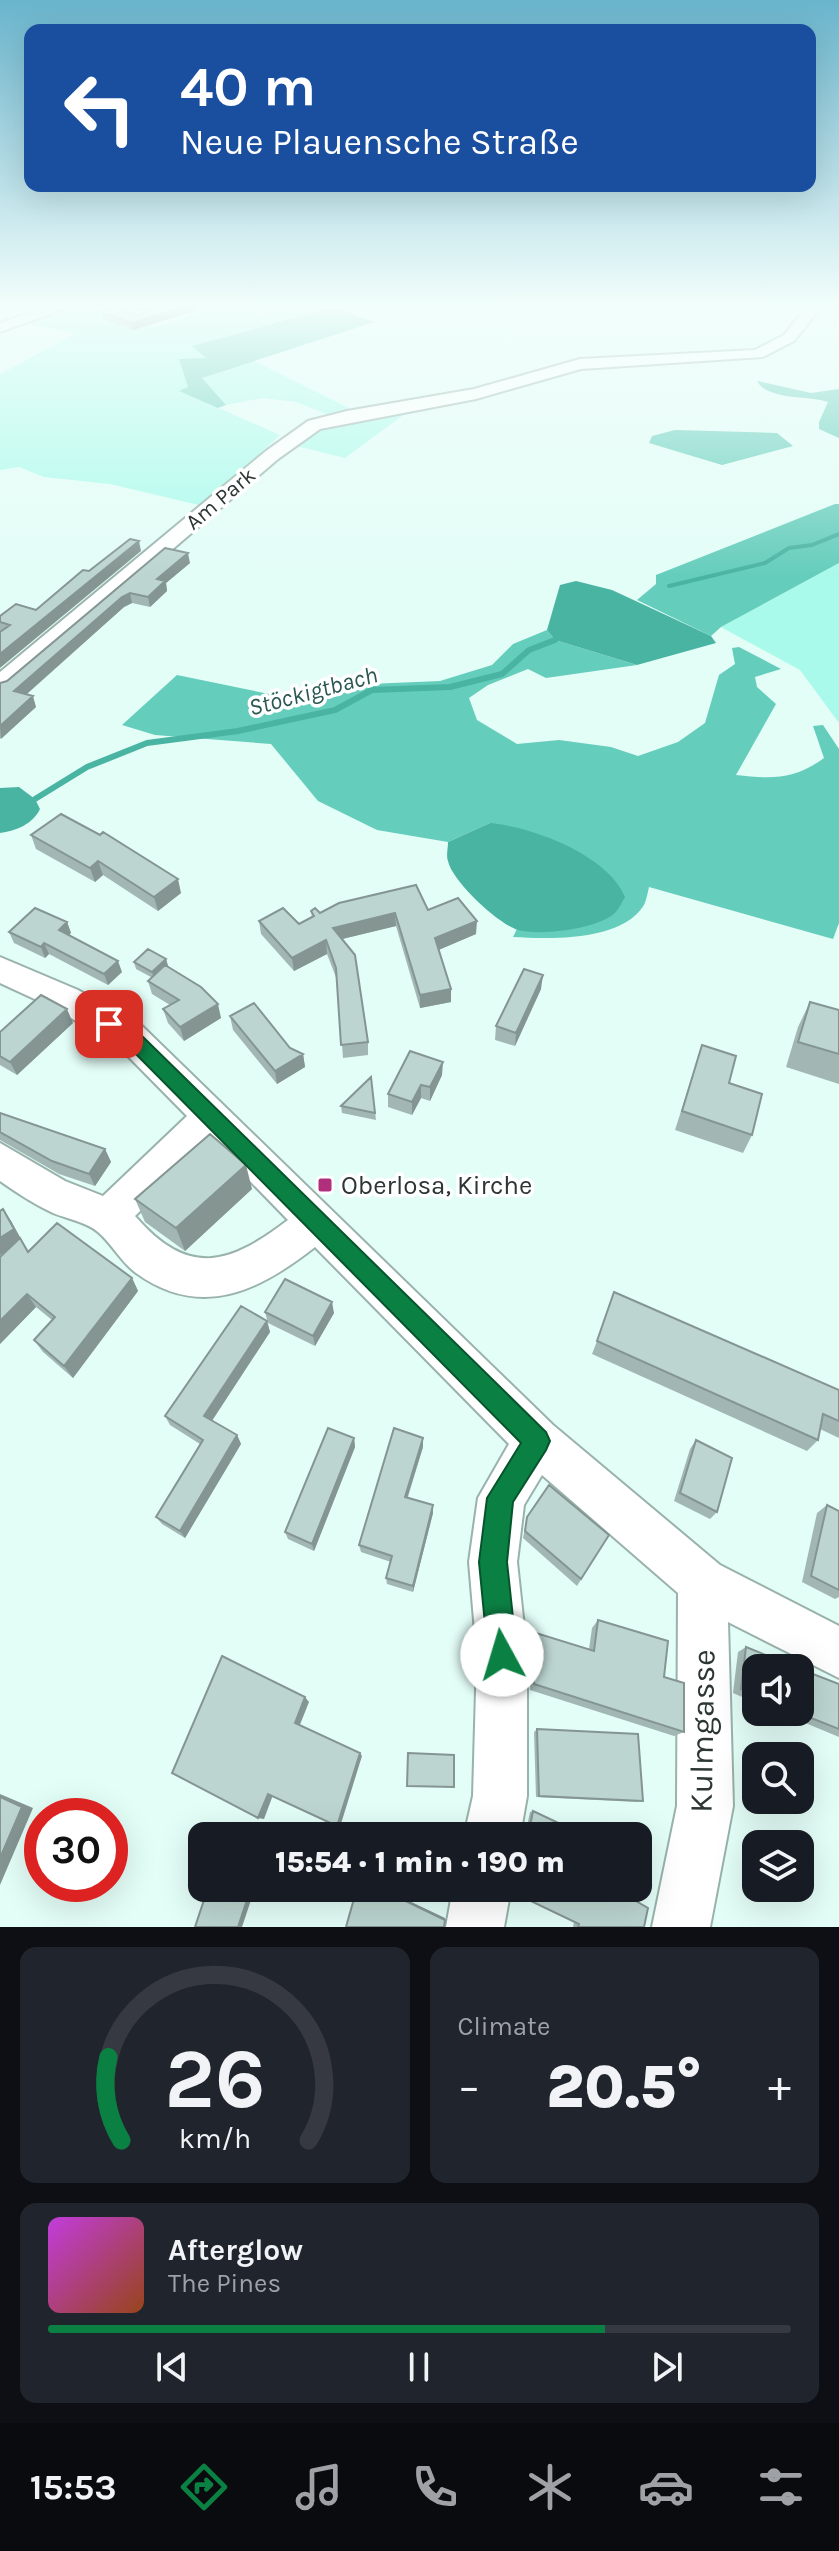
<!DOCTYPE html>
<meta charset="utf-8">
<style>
:root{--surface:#171b24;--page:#20242c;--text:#f1f3f6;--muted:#9ea1a6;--line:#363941;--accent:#0b8043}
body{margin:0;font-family:Karla,sans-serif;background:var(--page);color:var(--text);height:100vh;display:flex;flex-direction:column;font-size:30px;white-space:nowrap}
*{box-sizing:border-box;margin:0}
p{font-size:26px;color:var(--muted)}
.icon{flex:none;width:44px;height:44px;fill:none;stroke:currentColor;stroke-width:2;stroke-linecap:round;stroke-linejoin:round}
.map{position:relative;height:1927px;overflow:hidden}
.side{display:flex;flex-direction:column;gap:20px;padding:20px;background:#0d0f14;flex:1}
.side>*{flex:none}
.top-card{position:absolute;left:24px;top:24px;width:792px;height:168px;border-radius:16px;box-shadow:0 8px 32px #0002;background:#1a4fa0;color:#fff;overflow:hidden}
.buttons{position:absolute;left:742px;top:1654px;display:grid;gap:16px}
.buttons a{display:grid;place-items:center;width:72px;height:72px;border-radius:16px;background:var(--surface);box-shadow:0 8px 32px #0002;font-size:40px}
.speed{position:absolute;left:24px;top:1798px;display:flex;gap:16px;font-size:40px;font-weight:700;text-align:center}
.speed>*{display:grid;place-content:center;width:104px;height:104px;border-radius:50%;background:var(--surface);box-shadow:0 8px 32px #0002;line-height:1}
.speed .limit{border:12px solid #d22;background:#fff;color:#111}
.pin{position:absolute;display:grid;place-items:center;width:68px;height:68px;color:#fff;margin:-34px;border-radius:16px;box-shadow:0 4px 12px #0006}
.me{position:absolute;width:88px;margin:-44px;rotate:354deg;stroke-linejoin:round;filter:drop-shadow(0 0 6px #0008)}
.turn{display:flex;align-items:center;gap:28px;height:168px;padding:0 24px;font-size:36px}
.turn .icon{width:104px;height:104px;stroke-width:2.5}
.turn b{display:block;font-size:56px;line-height:68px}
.big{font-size:60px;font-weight:800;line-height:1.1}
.side .card{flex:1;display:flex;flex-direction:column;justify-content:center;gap:12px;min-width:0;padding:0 28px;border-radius:16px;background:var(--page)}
.side .dial{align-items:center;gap:0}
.dial svg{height:208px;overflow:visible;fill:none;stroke:var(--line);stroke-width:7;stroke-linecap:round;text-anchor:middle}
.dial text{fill:var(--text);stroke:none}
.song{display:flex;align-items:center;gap:24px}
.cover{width:96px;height:96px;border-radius:12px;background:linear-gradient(135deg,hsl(290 70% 55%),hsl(20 70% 35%))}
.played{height:8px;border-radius:4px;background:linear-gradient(90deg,var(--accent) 75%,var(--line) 75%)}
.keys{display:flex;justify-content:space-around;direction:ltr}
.heat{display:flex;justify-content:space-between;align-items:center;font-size:44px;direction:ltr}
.side .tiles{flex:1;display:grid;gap:20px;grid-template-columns:1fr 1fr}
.card:last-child{grid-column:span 2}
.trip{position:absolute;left:188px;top:1822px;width:464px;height:80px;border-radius:16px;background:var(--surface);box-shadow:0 8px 32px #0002;font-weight:800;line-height:80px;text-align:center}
.tab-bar{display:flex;height:128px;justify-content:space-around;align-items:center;background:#090b0e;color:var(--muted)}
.tab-bar .icon{width:56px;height:56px}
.tab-bar .selected{color:var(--accent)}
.tab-bar b{font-size:36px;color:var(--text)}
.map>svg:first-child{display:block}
</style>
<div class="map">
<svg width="839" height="1927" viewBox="0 0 839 1927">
<rect width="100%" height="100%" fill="#e3fdf7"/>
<!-- green -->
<path fill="#a9faeb" d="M70 306H105L154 327 222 306H239L259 315 293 306 334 307 194 346 207 358 194 361 188 388 180 391 280 435 203 506 110 484 44 477 19 467 0 470V374L77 333 20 323Z
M250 359 353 410 327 414 296 402 263 398 226 405 201 378Z
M402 409 406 413 345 458 289 444 316 427Z
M839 563V723L800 670 721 627Z"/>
<!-- forest -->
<path fill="#65cdbc" d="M334 307 374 322 202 378 226 405 218 408 179 391 188 387 179 359 206 358 192 346Z
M757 381 811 393 839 389V438L819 429V422L828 402C808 395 768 401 757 381Z
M675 430 777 433 793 446 722 465 649 443 652 436Z
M835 504H839V563L721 627 711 636 637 600 656 584V575Z
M547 630 555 640 637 665 546 678 528 669 488 685 469 698 477 720 517 744 559 740 611 747 638 756 678 742 705 723 719 675 735 664 732 648 739 647 781 669 755 677 757 687 776 704 736 775C772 779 794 780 824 758L813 726 823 725 839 749V923L833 939 649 887C648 892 646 901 644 905 621 942 549 939 513 937L517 929 557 931 490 823 448 842 377 830 318 801 271 744 155 735 122 725 177 675 269 694 336 695 369 684 440 681 492 665 513 644Z"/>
<!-- water -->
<path fill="#4ab4a3" d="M576 581 612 590 711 636 716 643 637 665 555 640 547 630 560 585Z
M19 787 35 799 40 809C33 824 16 831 0 833V788Z
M490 823C533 827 608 855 625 897 622 902 619 909 615 913 598 929 540 936 518 930 498 924 452 881 448 861 446 856 448 848 448 842Z"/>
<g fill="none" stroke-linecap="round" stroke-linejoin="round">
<!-- stream-far1 -->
<path stroke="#4ab4a3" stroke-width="4" d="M669 586 765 563 789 548 812 545 839 534"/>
<!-- stream -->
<path stroke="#4ab4a3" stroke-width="6" d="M35 799 87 767 147 743 238 731 335 710 372 690 450 687 502 674 529 650 555 640"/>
<defs>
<path id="minor" d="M50 306H72L0 332V323Z
M103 306 138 310 177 306 137 319Z
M807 306H822L794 341 763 357 581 369 476 399 320 429 278 459 9 689 0 691V672L266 451 308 421 347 411 474 389 580 359 755 350 784 335Z
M0 957 78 990 142 1026 553 1425 720 1565 839 1626V1678L728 1622 733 1806 710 1927H652L677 1806 678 1593 542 1475 524 1505 517 1562 527 1655V1796L520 1836H464L473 1796 477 1655 469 1562 478 1498 509 1444 315 1247C259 1291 201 1320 136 1273 121 1262 112 1244 98 1232 87 1222 67 1219 53 1213 34 1204 17 1193 0 1181V1143L65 1181 103 1196 187 1116 118 1046 54 1008 0 983ZM211 1141 288 1220C229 1265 189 1278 135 1216Z
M453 1888H511L504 1927H446Z"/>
</defs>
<!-- minor casing -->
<use href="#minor" stroke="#99b2ac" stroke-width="4"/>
<!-- minor -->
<use href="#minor" fill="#fff" fill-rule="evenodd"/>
</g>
<!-- wall -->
<path fill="#a2b7b3" d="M163 306H211L133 330 102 319 101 312 137 315Z
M165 548 190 563 166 583 167 591 150 607 132 603 124 607 26 694 36 707 0 739V683L7 681Z
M141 551 0 632V616L36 610 89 571Z
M31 835 181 893 158 911 103 875 95 882 36 849Z
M428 910 476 934 438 950 451 1002 420 1008 396 926 342 939 368 1042V1055L343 1058 337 980 327 954 294 971 261 934 259 921 299 924 312 917 311 911 320 913Z
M67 922 71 933 69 935 122 972 108 985 49 954 45 958 14 943 9 932Z
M166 959 168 966 167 967 221 1018 184 1041 168 1023 163 1009 170 1005 152 994 148 981 151 977 136 969 134 962Z
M541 989 515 1046 495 1040 496 1026Z
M810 1002 839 1010V1084L786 1067 798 1027Z
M230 1016 303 1054 305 1067 277 1084 233 1030Z
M73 1023 17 1075 0 1065V1032Z
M702 1045 729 1083 752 1135 743 1153 675 1130Z
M442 1075 430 1101 421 1098 412 1115 388 1107V1094Z
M371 1077 376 1120 342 1113 341 1106Z
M0 1113 105 1149 111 1162 95 1186 59 1174 0 1140Z
M252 1189 185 1251 145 1222 135 1199Z
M0 1211 11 1221 28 1252 132 1278 138 1291 73 1378 43 1352 34 1340 52 1320 36 1307 0 1344V1257L8 1250 0 1255Z
M265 1312 334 1313 315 1346 268 1323Z
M267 1321 270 1332 212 1421 237 1435 241 1444 185 1538 162 1524 156 1517 200 1444 170 1425 165 1416Z
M597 1341 839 1390V1438L820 1429 818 1440 807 1451 592 1354Z
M354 1438 355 1447 314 1551 288 1539 285 1532Z
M696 1440 717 1512 710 1519 674 1501 690 1449Z
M423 1447 408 1497 433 1505V1513L413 1592 387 1584 386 1578 391 1562 361 1552 359 1545Z
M827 1505 839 1511V1597L835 1599 802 1582 817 1513Z
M527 1517 609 1535 577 1586 523 1538Z
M598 1620 664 1677 684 1732 674 1736 530 1690 529 1640 533 1632 589 1649 592 1628Z
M746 1647 756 1668V1703L733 1693 738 1652Z
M839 1684V1737L779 1712H800Z
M537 1729 643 1801 637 1802 536 1797 534 1732Z
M533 1811 563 1836H525L530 1812Z
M514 1888H613L644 1927H573L574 1922 513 1892Z"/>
<!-- shaded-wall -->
<path fill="#849592" d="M187 306H211L133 330 131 323Z
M139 541 141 551 0 668V654Z
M188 553 190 563 166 583 167 591 150 607 148 597 157 579Z
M130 593 132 603 124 607 18 702 14 691 122 597Z
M33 696 36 707 1 739 0 726Z
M98 861 103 875 95 882 90 868Z
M178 879 181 893 158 911 154 897Z
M395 913 396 926 334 941 333 928Z
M477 921 476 934 434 952 435 938Z
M67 922 71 933 63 941 59 930Z
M326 940 327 954 294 971 292 958Z
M44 943 49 954 45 958 41 947Z
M166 959 168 966 154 979 152 972Z
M118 961 122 972 108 985 104 974Z
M543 975 541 989 515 1046 516 1033Z
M451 989V1002L420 1008V995Z
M218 1004 221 1018 184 1041 180 1027Z
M67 1009 73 1023 17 1075 10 1062Z
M303 1054 305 1067 277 1084 275 1071Z
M443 1062 442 1075 430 1101V1087Z
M421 1085V1098L412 1115V1102Z
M105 1149 111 1162 95 1186 89 1174Z
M246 1165 252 1189 185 1251 176 1228Z
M3 1209 11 1221 36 1266 21 1241 0 1255V1238Z
M132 1278 138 1291 73 1378 64 1366Z
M27 1294 36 1307 0 1344V1321Z
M332 1302 334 1313 315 1346 313 1336Z
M267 1321 270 1332 209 1425 204 1416Z
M237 1435 241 1444 185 1538 180 1531Z
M354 1438 355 1447 314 1551 312 1544Z
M423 1438V1447L405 1504V1497Z
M433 1505V1513L413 1592V1586Z
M305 1697 309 1702 299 1727 295 1723Z
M360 1753 362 1756 340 1827 337 1826Z
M0 1794 33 1808 0 1885Z
M268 1794 273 1795 264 1819 258 1818Z
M251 1888H255L242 1927H238Z
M379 1888H382L445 1918V1920Z"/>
<!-- building -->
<path fill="#bcd5d0" stroke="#849592" stroke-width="2" d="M163 306H187L131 323 101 312 115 307 137 315Z
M130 539 139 541 0 654V632L10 625 0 622V616L16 604 36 610 83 570 89 571Z
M165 548 188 553 157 579 165 581 148 597 130 593 122 597 14 691 33 696 0 726V683L7 681Z
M61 814 100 835 103 832 178 879 154 897 98 861 90 868 31 835Z
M416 885 428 910 458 898 477 921 435 938 451 989 420 995 395 913 333 928 355 955 368 1042 341 1045 336 968 326 940 292 958 259 921 283 908 299 924 314 916 311 911 315 908 320 913 339 903Z
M35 908 67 922 59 930 118 961 104 974 44 943 41 947 9 932Z
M148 949 166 959 152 972 134 962Z
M165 965 201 987 218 1004 180 1027 163 1009 179 1000 148 981Z
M524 969 543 975 516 1033 496 1026Z
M41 995 67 1009 10 1062 0 1056V1032Z
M810 1002 839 1010V1054L798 1042Z
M254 1003 290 1048 303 1054 275 1071 230 1016Z
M702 1045 736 1056 729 1083 762 1094 752 1135 682 1111Z
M410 1051 443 1062 430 1087 421 1085 412 1102 388 1094Z
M371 1077 375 1113 341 1106Z
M0 1113 105 1149 89 1174 52 1161 0 1132Z
M210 1134 246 1165 176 1228 135 1199Z
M3 1209 14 1229 0 1238V1211Z
M57 1223 132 1278 64 1366 34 1340 55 1317 27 1294 0 1321V1257L20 1238 28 1252Z
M285 1279 332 1302 313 1336 265 1312Z
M614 1292 839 1390V1421L823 1414 818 1440 597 1341Z
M241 1306 267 1321 204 1416 237 1435 180 1531 156 1517 203 1440 165 1416Z
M328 1428 354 1438 312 1544 285 1532Z
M394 1428 423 1438 405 1497 433 1505 413 1586 386 1578 392 1556 359 1545Z
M696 1440 732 1458 717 1512 680 1493Z
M549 1485 609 1535 581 1579 525 1531 527 1517Z
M827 1505 839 1511V1590L811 1576Z
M598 1620 668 1641 664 1677 684 1683V1732L534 1684 533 1632 594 1651Z
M746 1647 798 1668H756V1695L741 1689Z
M222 1656 305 1697 295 1723 360 1753 337 1826 268 1794 258 1818 172 1773Z
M800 1669 839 1684V1729L796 1712H800Z
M537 1729 638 1734 643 1801 539 1796Z
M408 1753 454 1755V1787L407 1786Z
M0 1797 22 1807 0 1858Z
M533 1811 565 1826 563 1836H528Z
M208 1888H251L238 1927H195Z
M357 1888H379L445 1920 444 1927H346Z
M517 1888H613L648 1908 644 1927H578L579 1924 516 1894Z"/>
<!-- sky -->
<linearGradient id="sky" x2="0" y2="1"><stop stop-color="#69b4cc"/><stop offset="0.53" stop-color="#f2fefb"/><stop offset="1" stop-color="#f2fefb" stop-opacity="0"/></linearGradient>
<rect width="839" height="576" fill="url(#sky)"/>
<!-- route -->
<path fill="#0b8043" stroke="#07532c" stroke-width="2" d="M109 1016 137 1031 546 1432 550 1441 546 1450 513 1502 507 1562 517 1655 513 1665 502 1669 492 1665 488 1655 479 1562 487 1498 521 1443 124 1042 99 1024 102 1018Z"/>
<!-- markers -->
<rect fill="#af2f7c" stroke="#fff" stroke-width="3" x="317" y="1177" width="16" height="16" rx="4"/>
<g text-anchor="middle" stroke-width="7" stroke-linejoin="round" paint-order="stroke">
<!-- far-street labels -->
<g font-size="22" fill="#2c3634" stroke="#fff">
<text transform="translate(220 498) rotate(-40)" y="8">Am Park</text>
</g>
<!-- far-water labels -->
<g font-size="24" font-style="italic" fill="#2b5951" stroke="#fff">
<text transform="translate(313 691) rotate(-15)" y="8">Stöckigtbach</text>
</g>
<!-- poi labels -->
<g font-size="26" fill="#2c3634" stroke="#fff" text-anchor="start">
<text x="341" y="1194">Oberlosa, Kirche</text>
</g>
<!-- near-street labels -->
<g font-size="32" fill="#2c3634" stroke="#fff">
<text transform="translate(702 1731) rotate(-89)" y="11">Kulmgasse</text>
</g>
</g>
</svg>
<div class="buttons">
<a><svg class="icon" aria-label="sound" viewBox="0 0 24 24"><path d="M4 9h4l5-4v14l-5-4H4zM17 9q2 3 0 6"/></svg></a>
<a><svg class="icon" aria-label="search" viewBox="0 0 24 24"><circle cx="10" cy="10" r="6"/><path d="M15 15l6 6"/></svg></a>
<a><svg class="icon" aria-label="layers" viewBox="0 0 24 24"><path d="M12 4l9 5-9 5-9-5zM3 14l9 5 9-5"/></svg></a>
</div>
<div class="speed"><div class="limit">30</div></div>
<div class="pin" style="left:109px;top:1024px;background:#d93025"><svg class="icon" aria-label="arrive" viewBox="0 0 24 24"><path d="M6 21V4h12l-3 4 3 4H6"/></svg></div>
<svg class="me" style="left:502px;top:1655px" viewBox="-20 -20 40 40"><circle r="19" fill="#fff"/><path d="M0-13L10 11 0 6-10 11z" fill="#0b8043"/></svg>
<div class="trip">15:54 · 1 min · 190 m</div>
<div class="top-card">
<div class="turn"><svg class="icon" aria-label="left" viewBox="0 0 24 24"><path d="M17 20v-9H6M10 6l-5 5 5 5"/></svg><div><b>40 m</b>Neue Plauensche Straße</div></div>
</div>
</div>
<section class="side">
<div class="tiles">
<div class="card dial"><svg viewBox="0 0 100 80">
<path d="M14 69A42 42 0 1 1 86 69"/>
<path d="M14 69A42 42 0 0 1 9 37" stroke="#0b8043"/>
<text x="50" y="56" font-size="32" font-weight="700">26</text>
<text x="50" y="72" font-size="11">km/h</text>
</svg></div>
<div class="card"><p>Climate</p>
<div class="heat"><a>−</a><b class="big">20.5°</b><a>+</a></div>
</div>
<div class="card">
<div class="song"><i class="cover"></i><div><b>Afterglow</b><p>The Pines</p></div></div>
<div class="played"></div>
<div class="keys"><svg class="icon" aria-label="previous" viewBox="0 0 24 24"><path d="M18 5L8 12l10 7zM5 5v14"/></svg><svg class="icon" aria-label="pause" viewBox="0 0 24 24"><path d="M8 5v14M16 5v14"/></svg><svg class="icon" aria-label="next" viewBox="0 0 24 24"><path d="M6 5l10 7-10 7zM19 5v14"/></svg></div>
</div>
</div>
</section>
<nav class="tab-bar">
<b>15:53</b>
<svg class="icon selected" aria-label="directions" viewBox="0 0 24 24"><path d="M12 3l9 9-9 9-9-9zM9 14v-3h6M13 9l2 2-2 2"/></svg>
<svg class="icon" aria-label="music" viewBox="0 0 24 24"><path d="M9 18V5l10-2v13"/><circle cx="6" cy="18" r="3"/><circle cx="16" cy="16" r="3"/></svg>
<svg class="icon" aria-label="phone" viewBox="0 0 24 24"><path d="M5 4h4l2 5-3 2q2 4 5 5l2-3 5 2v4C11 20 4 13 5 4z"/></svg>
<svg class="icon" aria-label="climate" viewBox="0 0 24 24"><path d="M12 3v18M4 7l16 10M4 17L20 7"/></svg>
<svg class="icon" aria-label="car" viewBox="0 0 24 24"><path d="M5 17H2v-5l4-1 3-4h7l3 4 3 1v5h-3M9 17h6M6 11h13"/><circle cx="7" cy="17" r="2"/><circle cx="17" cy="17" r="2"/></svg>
<svg class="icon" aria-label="filters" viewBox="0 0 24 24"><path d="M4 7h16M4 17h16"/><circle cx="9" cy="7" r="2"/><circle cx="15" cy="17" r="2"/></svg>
</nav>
